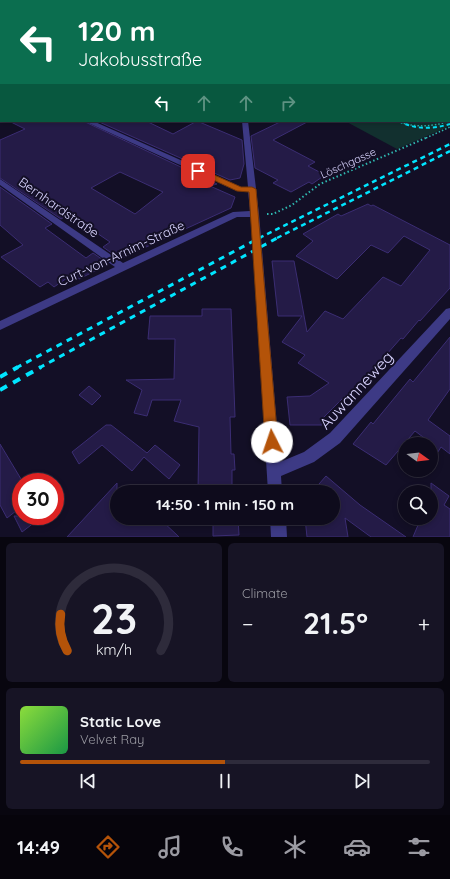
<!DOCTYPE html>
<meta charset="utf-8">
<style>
:root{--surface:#0e0b1c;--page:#171425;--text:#f1f3f6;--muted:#9b9ba3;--line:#2e2b3b;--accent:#b45309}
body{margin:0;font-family:Quicksand,sans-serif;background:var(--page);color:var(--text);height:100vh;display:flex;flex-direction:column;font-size:15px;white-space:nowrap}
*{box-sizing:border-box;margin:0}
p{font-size:13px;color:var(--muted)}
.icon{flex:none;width:22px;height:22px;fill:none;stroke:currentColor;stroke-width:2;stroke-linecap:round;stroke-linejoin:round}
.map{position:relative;height:537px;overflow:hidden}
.panel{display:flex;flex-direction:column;gap:6px;padding:6px;background:#08060f;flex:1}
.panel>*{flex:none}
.top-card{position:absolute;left:0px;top:0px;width:450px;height:122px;box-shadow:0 2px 6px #0003,0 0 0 1px var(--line);background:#0b6e4f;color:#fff;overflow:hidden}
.needle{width:26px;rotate:105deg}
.fabs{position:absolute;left:398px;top:437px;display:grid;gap:8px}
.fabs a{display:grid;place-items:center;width:40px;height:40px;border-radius:50%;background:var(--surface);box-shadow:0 2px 6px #0003,0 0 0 1px var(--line);font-size:20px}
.speed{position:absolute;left:12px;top:473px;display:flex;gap:8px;font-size:20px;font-weight:700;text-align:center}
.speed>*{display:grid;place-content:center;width:52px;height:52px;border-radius:50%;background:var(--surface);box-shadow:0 2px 6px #0003,0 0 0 1px var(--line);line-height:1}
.speed .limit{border:6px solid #d22;background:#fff;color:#111}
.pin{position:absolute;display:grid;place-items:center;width:34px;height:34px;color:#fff;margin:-17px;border-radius:8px;box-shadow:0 2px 6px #0006}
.me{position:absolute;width:44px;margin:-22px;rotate:356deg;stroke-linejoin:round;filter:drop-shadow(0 0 3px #0008)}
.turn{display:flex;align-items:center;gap:14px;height:84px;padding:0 12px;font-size:18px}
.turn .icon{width:52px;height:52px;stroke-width:2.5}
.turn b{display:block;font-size:28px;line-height:34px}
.lanes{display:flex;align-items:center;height:38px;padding:0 12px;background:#0003;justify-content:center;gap:20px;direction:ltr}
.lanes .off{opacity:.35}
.big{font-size:30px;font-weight:700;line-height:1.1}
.panel .tile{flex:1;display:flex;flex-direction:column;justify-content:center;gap:6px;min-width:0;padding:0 14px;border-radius:6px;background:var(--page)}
.panel .dial{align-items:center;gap:0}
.dial svg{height:104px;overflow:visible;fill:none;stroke:var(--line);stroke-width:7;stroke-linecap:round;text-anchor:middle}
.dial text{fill:var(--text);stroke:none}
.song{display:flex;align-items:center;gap:12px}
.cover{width:48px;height:48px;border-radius:6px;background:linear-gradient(135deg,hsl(90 70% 55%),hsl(140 70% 35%))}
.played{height:4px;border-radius:2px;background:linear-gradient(90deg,var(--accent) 50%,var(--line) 50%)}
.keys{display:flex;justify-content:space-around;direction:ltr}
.heat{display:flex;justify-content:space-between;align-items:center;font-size:22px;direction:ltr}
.panel .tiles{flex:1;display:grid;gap:6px;grid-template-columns:1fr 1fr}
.tile:last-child{grid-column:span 2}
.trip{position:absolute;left:110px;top:485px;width:230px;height:40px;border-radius:20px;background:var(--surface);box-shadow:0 2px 6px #0003,0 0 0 1px var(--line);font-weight:700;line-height:40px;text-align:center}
.dock{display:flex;height:64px;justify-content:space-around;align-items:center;background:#06040b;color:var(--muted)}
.dock .icon{width:28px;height:28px}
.dock .current{color:var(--accent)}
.dock b{font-size:18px;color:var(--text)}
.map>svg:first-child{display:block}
</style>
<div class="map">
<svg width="450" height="537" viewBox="0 0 450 537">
<rect width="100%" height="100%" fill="#130f26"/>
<!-- green -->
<path fill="#12302f" d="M449 71 450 126 397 149 345 121H449Z"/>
<!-- building -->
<path fill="#241b47" stroke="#3b2d73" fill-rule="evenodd" d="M9 121H83L217 184 210 186 235 197 231 208 120 259 103 247 110 242 69 214 61 219 0 178V140L25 129ZM120 172 163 192 135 214 91 188Z
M97 121H146L173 134 197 121 242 140 244 164 240 178 230 180Z
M282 121H309L273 140 315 162 308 166 325 175 312 184 309 182 291 192 273 183 278 180 255 168 251 136Z
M0 187 52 224 45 228 86 258 93 253 109 264 79 279 73 274 54 287 48 282 40 287 1 257 23 245 0 225Z
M368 204 371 206 373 205 450 245V288L420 321 419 320 403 339 401 338 350 396 347 394 321 420 322 425H290L287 397 310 396 329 383 298 363 305 355 282 342 302 316H278L272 261H294L307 332 325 311 343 319 383 277 401 286 430 250 404 236 388 253 371 245 337 279 296 256 313 241 303 234 338 214 341 216Z
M202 309H231L235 417H230L231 454H234L235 470H232V492H198L199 427 174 421 181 400H152L147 416 134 413 142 390 126 380 174 379 175 339H148L150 316H202Z
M450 337V389L428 420 450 436V454L441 447 431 463V443L415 431 386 465 353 444 371 422 373 424 410 379 413 382Z
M89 386 101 396 92 405 79 395Z
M106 425H111L147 453 155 445 180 465 169 479 144 457 132 471 102 445 79 464 72 452Z
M0 444 21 479V507L7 518 0 505Z
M326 476 360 505 406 537H371L345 518 348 537H307L305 518H333V492H312Z
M117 483V518H159L179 537H67Z
M431 483 449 496 444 505 450 509V537H413L421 518H431Z
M14 516H43L22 532Z
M213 518H238L239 535 213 536Z"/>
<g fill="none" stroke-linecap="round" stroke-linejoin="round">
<!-- path-far1 -->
<path stroke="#2fb8b0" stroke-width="1.5" stroke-dasharray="1.5 2" stroke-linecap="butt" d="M397 121C414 128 432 127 450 121
M426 138 450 127"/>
<!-- path -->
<path stroke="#2fb8b0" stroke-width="2" stroke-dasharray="1.5 2.5" stroke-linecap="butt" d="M267 214H273L292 205 320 184 428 137"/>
<!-- minor -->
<path fill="#3d3a85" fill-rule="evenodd" d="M214 0H223L224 1H215Z
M293 0H307L308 1H294Z
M328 0H332V1H328Z
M349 0H353V1H349Z
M394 0H398L399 1H395Z
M436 0H440V1H436Z
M449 3H450V5H449Z
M449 20H450V22H449Z
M0 23H1V25H0Z
M450 38V42L449 43V39Z
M0 94H1L0 99Z
M84 121H93L241 187H248L242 121H248L259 214 280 462 304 452 330 433 446 309 450 308V319L340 443 314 462 281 476 282 492H268L251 217H237L0 330V321L115 267 0 185V179L123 263 233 212 250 211 248 191H237Z
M270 518H286L287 537H271Z"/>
<!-- rail-far3 -->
<path stroke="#00e5ff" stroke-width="2" stroke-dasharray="4 3" stroke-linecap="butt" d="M399 121C415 130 433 129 450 124"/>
<!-- rail-far2 -->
<path stroke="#00e5ff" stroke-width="2.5" stroke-dasharray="5 4" stroke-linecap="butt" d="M259 238 450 144
M277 238 450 151"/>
<!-- rail-far1 -->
<path stroke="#00e5ff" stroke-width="3" stroke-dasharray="6 5.5" stroke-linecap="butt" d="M16 368 261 237
M39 368 279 237"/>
<!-- rail -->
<path stroke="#00e5ff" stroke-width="4" stroke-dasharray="8 7" stroke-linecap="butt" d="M0 377 18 367
M0 390 41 367"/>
</g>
<!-- route -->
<path fill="#b45309" stroke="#753606" d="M196 169H201L241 187H252L256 189 278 442 276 446 272 448 267 446 265 442 249 192 237 191 196 172Z"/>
<g text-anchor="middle" stroke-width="4" stroke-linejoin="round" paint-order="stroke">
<!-- far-street labels -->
<g font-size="11" fill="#d9d4ff" stroke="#130f26">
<text transform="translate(348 163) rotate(-24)" y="4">Löschgasse</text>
</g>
<!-- street labels -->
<g font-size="13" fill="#d9d4ff" stroke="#130f26">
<text transform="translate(59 207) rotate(35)" y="5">Bernhardstraße</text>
<text transform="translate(121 253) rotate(-25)" y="5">Curt-von-Arnim-Straße</text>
</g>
<!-- near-street labels -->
<g font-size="16" fill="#d9d4ff" stroke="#130f26">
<text transform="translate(356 390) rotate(-47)" y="6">Auwanneweg</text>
</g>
</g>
</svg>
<div class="fabs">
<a><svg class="needle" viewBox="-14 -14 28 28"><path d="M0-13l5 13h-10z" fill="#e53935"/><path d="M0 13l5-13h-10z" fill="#9b9ba3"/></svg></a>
<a><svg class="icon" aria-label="search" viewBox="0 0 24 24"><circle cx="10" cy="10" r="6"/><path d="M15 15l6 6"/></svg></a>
</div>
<div class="speed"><div class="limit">30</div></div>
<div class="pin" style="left:198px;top:171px;background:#d93025"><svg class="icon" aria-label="arrive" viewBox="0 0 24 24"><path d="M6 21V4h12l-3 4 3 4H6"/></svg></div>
<svg class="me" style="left:272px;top:442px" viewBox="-20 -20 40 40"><circle r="19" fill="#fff"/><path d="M0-13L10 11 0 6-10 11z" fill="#b45309"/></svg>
<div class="trip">14:50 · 1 min · 150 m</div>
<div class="top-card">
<div class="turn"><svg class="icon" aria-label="left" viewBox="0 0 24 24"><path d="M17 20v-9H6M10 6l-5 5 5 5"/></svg><div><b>120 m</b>Jakobusstraße</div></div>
<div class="lanes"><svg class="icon" aria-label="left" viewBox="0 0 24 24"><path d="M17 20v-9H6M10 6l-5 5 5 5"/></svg><svg class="icon off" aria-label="ahead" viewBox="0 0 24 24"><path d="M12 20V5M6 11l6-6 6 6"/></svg><svg class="icon off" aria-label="ahead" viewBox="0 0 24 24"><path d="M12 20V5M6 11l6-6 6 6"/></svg><svg class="icon off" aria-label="right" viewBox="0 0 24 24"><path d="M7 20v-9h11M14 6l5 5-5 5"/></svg></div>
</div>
</div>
<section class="panel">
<div class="tiles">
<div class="tile dial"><svg viewBox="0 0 100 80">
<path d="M14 69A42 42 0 1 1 86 69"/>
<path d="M14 69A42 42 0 0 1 9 41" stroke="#b45309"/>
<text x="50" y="56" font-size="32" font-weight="700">23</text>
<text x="50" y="72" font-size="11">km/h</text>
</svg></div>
<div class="tile"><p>Climate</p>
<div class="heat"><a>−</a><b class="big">21.5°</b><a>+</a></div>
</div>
<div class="tile">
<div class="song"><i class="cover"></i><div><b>Static Love</b><p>Velvet Ray</p></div></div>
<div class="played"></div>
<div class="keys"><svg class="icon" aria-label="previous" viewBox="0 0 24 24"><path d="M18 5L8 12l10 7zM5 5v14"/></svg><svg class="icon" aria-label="pause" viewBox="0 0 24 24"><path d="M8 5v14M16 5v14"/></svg><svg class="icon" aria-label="next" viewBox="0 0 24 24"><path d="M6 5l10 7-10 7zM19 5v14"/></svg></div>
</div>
</div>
</section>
<nav class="dock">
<b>14:49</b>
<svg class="icon current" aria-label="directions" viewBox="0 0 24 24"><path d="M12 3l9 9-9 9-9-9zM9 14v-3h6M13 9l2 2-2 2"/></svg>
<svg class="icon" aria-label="music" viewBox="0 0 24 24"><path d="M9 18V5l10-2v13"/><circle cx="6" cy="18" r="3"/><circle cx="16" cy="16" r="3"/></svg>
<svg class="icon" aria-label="phone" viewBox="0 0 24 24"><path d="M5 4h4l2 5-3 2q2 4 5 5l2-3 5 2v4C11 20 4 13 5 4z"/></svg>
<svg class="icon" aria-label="climate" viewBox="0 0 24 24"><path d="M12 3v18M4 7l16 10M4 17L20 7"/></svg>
<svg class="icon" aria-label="car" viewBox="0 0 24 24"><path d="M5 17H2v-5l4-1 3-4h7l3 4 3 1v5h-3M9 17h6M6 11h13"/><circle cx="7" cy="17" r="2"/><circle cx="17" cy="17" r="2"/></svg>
<svg class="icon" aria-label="filters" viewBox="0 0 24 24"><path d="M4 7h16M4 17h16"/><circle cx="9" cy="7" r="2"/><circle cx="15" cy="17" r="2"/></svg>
</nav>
